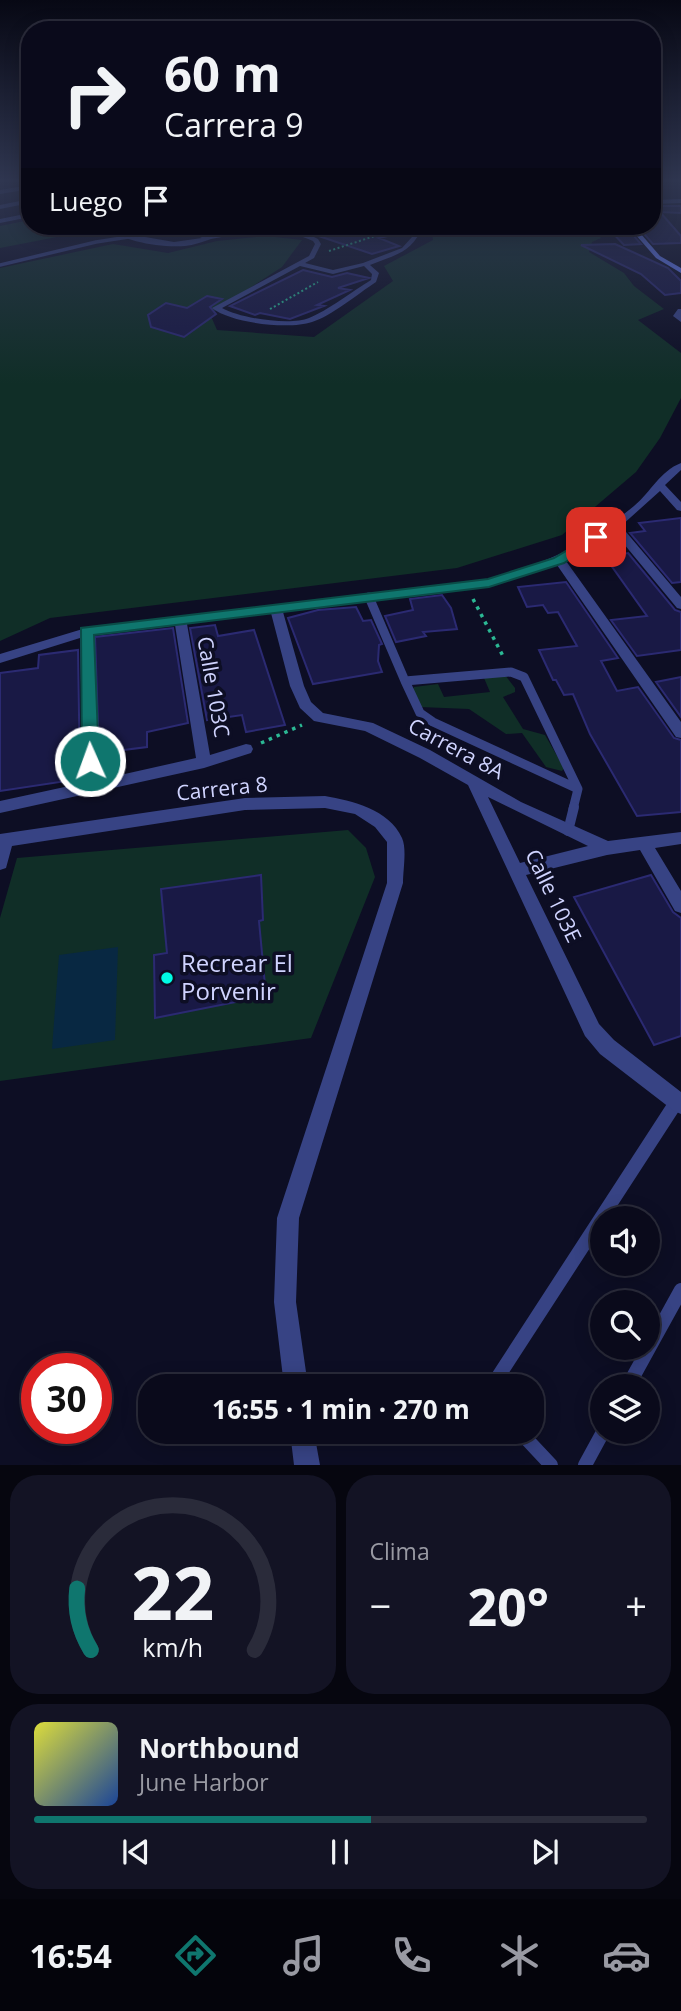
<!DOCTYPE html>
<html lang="es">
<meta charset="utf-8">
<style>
:root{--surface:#0a0a1b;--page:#131324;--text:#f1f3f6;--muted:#999aa3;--line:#2a2b3a;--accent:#0f766e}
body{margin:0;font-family:"Open Sans",sans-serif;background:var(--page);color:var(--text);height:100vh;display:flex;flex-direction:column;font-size:26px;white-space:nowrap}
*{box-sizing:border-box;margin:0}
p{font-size:23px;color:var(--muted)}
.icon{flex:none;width:38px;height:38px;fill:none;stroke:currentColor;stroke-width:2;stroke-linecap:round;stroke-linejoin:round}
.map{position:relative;height:1465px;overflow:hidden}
.details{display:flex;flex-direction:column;gap:10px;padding:10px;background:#06060f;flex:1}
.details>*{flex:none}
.hud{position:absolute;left:21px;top:21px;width:640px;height:214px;border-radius:28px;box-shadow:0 4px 18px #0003,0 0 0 2px var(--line);background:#0a0a1b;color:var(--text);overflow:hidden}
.tools{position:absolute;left:590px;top:1206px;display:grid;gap:14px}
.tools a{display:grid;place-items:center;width:70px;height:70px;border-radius:50%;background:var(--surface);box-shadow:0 4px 18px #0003,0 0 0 2px var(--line);font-size:35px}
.speed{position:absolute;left:21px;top:1353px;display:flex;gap:14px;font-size:35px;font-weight:700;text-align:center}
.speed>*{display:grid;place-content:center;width:91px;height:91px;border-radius:50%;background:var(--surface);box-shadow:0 4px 18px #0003,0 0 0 2px var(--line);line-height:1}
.speed .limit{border:10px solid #d22;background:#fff;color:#111}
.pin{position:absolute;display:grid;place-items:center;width:60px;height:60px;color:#fff;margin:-30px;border-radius:14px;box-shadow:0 4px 10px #0006}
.me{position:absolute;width:77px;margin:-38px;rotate:358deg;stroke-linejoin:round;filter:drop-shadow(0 0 5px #0008)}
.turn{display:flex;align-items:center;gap:24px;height:147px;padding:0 28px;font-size:32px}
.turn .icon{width:91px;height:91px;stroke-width:2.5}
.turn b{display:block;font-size:49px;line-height:60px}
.then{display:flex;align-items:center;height:66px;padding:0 28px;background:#0003;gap:14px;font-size:26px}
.big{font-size:52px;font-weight:700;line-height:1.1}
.details .tile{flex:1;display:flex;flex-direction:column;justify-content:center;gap:10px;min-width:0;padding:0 24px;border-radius:28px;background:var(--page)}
.details .dial{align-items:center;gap:0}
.dial svg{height:182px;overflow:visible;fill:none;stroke:var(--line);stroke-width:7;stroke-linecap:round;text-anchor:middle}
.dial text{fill:var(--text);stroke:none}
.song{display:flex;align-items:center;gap:21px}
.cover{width:84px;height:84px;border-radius:10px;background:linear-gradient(135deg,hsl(60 70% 55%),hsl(220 70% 35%))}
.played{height:7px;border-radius:4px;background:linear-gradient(90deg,var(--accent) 55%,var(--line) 55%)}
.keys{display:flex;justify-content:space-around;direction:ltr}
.heat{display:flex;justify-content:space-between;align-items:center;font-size:38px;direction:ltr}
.details .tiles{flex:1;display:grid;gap:10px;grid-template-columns:1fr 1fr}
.tile:last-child{grid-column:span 2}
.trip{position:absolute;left:138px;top:1374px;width:406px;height:70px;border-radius:28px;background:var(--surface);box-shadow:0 4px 18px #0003,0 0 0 2px var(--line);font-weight:700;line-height:70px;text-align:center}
.dock{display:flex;height:112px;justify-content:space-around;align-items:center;background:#04040b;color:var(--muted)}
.dock .icon{width:49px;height:49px}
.dock .selected{color:var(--accent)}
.dock b{font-size:32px;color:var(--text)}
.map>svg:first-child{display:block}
</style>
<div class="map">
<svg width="681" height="1465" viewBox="0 0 681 1465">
<rect width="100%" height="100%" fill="#0d0e24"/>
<!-- green -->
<path fill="#102e27" d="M30 220V226H55L67 235 0 248V226Z
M431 226H591L601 238 592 242 589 252 624 273 634 286 664 309 638 320 681 353V398L660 438 636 472 562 535 457 568 50 618 0 641V268L113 244 168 253 217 241 266 236 302 240 282 267 210 314 217 330 314 337 393 281 384 266 433 240Z
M505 675 515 688V692L503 697 523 729 545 735 564 768 562 771 546 767 522 733 506 734 469 709 420 707 412 691 414 687 438 684 444 697 490 692 484 678Z
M348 830 366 848 375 877 311 1038 0 1081V918L17 858Z"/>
<!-- water -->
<path fill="#082842" d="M118 947 115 1040 52 1049 59 955Z"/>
<!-- building -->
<path fill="#191945" stroke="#2b2a72" stroke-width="2" d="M653 206H681V213L660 212 681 236V243L653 244 638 227H653Z
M299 226H404L405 232 379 238 399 246 372 254 298 229Z
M607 227H626L641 244 624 245Z
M615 244 668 268 681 281V293L665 295 641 274 581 245Z
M303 270 332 277 347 273 369 278 338 288 350 290 317 305 324 306 290 319 260 313 255 315 230 306Z
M207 296 222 299 210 307 216 314 184 337 151 327 148 315 166 303 187 308Z
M681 518V582L672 583 630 533 645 531 639 523Z
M628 553 675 610 681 612V650L637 656 611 620 647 616 608 561 622 560 618 555Z
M566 582 618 658 601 661 617 691 638 687 674 738 681 740V812L637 816 590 734 573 694 564 695 556 680H553L539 650 577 646 558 612 548 613 543 605 527 607 518 587Z
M442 595 451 608 457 629 423 632 426 636 396 642 385 616 413 610 410 599Z
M356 607 363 621 371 620 382 644 379 645 378 661 382 672 313 684 288 618 318 610Z
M215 625 218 636 254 630 285 725 246 732 242 715 207 720 190 628Z
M173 628 188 723 147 732V747L99 753 95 637Z
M78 650 80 779 0 791V673L38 668 39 655Z
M681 677V717L656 682Z
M261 875 263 920 259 921 266 996 155 1018 154 955 167 953 161 889Z
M651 875 673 912 681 918V1036L654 1045 574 897Z"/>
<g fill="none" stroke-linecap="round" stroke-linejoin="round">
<!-- path-far1 -->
<path stroke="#2bb894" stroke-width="2" stroke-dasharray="2 2.5" stroke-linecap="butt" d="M653 183 662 189
M383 226 403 234
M329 251 393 230
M270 309 318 282"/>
<!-- path -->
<path stroke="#2bb894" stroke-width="3.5" stroke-dasharray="3.5 5" stroke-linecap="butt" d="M473 599 504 658
M261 743 302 725"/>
<!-- lane-far3 -->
<path stroke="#374384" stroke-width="3.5" d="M110 229 122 226
M0 265 96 242 135 236"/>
<!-- lane-far2 -->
<path stroke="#374384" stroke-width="9" d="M369 597 405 681
M511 672 524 677 578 789 433 722 420 713 405 681Z
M573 809 578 789"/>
<!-- lane-far1 -->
<path stroke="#374384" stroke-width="10" d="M568 831 574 807"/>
<!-- lane -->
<path stroke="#374384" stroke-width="14" d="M492 1386 677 1101
M628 1386 681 1290
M520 1432 551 1465
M585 1465 603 1432"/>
<!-- street -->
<path fill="#374384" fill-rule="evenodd" d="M677 179H681V181L678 180Z
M30 185V189L0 194V190Z
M30 199V203L0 209V205Z
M681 199V203L653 204V200Z
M30 213V217L0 223V219Z
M101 226H108L124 232 146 226H156L128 234 174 242 202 238 177 226H185L208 236 249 230 279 229 306 233 318 239 321 244 314 258 305 263 333 270 363 263 402 248 412 237 417 226H423C412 253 395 255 370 265L379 273 376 282C359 293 330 317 312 322 288 330 231 323 212 308L309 256 315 244 313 241C283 227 243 232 211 239 202 242 194 245 185 246 158 248 123 241 101 226ZM300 266 333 274 364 266 372 274 371 280C353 291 327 311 309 318 290 326 239 318 222 308Z
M678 309H681V322L673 316Z
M681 463V470L665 485 681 502V511L677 510 660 491 621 526 681 597V609L677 608 614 532 566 561 681 722V738L676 737 557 565 489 587 283 612 304 686 311 702 323 713 373 723 430 750 521 802 608 841 681 832V844L655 848 681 891V913L675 911 640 850 607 855 526 875 599 1024 614 1040 681 1092V1114L674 1111 600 1054 585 1036 468 785 420 758 365 731 314 721 300 708 290 686 271 613 187 624 210 755 246 744 251 745 253 749 251 753 204 768 0 813V801L83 783 80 638 0 663V654L86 628 489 579C546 564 589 543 634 506 651 492 660 471 681 463ZM175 625 196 758 98 780 92 635ZM488 797 588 846 520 863Z
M325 796C352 801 389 809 402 838 407 849 403 870 403 883L299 1218 296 1302 308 1386H284L274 1302 277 1218 387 883V842L375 827 355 814 325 808 245 810 12 846 6 868 0 870V834L245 798Z
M290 1432H314L320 1465H294Z"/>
<!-- secondary -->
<path fill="#6780ff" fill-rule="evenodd" d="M628 226H634L660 256 681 268V273L656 258Z"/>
</g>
<!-- sky -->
<linearGradient id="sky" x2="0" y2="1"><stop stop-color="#070814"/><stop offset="0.47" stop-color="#2f3650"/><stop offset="1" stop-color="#2f3650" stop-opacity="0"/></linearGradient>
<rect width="681" height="384" fill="url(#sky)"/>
<!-- route -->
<path fill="#0f766e" stroke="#0a4d48" stroke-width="2" d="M596 533 602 537 600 540 564 563 489 587 94 635 99 761 90 767 82 761 81 628 488 579 554 558Z"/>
<!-- markers -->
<circle fill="#00fbe4" stroke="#0d0e24" stroke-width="2.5" cx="167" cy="978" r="7"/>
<g text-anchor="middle" stroke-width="7" stroke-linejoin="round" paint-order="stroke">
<!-- street labels -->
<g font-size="21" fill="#d0d4ff" stroke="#0d0e24">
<text transform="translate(213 687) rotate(80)" y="7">Calle 103C</text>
<text transform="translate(456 749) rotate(28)" y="7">Carrera 8A</text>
<text transform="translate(222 789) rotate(-6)" y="7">Carrera 8</text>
<text transform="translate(553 896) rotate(64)" y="7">Calle 103E</text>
</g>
<!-- near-poi labels -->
<g font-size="24" fill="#d0d4ff" stroke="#0d0e24" text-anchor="start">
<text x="181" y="972">Recrear El<tspan x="181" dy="28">Porvenir</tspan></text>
</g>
</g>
</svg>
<div class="tools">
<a><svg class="icon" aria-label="sound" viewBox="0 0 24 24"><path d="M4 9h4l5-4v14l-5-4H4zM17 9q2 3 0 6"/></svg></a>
<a><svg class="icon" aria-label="search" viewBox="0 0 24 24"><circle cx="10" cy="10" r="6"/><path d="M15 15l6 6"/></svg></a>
<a><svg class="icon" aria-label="layers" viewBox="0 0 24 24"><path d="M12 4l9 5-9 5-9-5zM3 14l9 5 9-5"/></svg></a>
</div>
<div class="speed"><div class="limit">30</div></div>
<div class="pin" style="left:596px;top:537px;background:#d93025"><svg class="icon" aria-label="arrive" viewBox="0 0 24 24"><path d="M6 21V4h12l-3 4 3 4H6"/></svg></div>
<svg class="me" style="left:90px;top:761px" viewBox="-20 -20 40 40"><circle r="17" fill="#0f766e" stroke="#fff" stroke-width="3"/><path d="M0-11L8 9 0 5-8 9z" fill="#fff"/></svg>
<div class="trip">16:55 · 1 min · 270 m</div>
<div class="hud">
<div class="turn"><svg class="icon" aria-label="right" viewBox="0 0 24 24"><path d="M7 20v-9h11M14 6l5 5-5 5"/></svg><div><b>60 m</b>Carrera 9</div></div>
<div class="then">Luego<svg class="icon" aria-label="arrive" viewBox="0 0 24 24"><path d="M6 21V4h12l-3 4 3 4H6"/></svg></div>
</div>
</div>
<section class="details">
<div class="tiles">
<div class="tile dial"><svg viewBox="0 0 100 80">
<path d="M14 69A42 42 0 1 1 86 69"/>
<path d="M14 69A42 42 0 0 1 8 42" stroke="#0f766e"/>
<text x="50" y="56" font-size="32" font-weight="700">22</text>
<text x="50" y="72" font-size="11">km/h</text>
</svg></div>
<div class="tile"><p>Clima</p>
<div class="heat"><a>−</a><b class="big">20°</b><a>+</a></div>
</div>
<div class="tile">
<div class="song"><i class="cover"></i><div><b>Northbound</b><p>June Harbor</p></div></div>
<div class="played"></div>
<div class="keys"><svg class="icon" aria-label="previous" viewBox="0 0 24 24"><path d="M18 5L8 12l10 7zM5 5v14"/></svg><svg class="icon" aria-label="pause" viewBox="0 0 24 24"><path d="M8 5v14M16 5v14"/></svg><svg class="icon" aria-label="next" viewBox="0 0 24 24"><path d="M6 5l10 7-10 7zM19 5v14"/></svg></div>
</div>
</div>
</section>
<nav class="dock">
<b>16:54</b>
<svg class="icon selected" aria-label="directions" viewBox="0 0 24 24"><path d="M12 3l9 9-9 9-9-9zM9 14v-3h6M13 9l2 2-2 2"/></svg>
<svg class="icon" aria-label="music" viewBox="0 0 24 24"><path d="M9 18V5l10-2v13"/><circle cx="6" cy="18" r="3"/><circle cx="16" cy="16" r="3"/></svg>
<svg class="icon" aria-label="phone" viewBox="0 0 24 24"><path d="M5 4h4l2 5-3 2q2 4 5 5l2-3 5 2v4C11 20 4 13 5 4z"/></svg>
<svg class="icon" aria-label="climate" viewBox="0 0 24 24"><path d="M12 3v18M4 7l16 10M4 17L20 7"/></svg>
<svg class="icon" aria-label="car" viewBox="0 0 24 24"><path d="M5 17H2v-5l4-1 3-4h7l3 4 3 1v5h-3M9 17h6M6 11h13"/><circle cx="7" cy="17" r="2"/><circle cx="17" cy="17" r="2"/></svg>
</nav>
